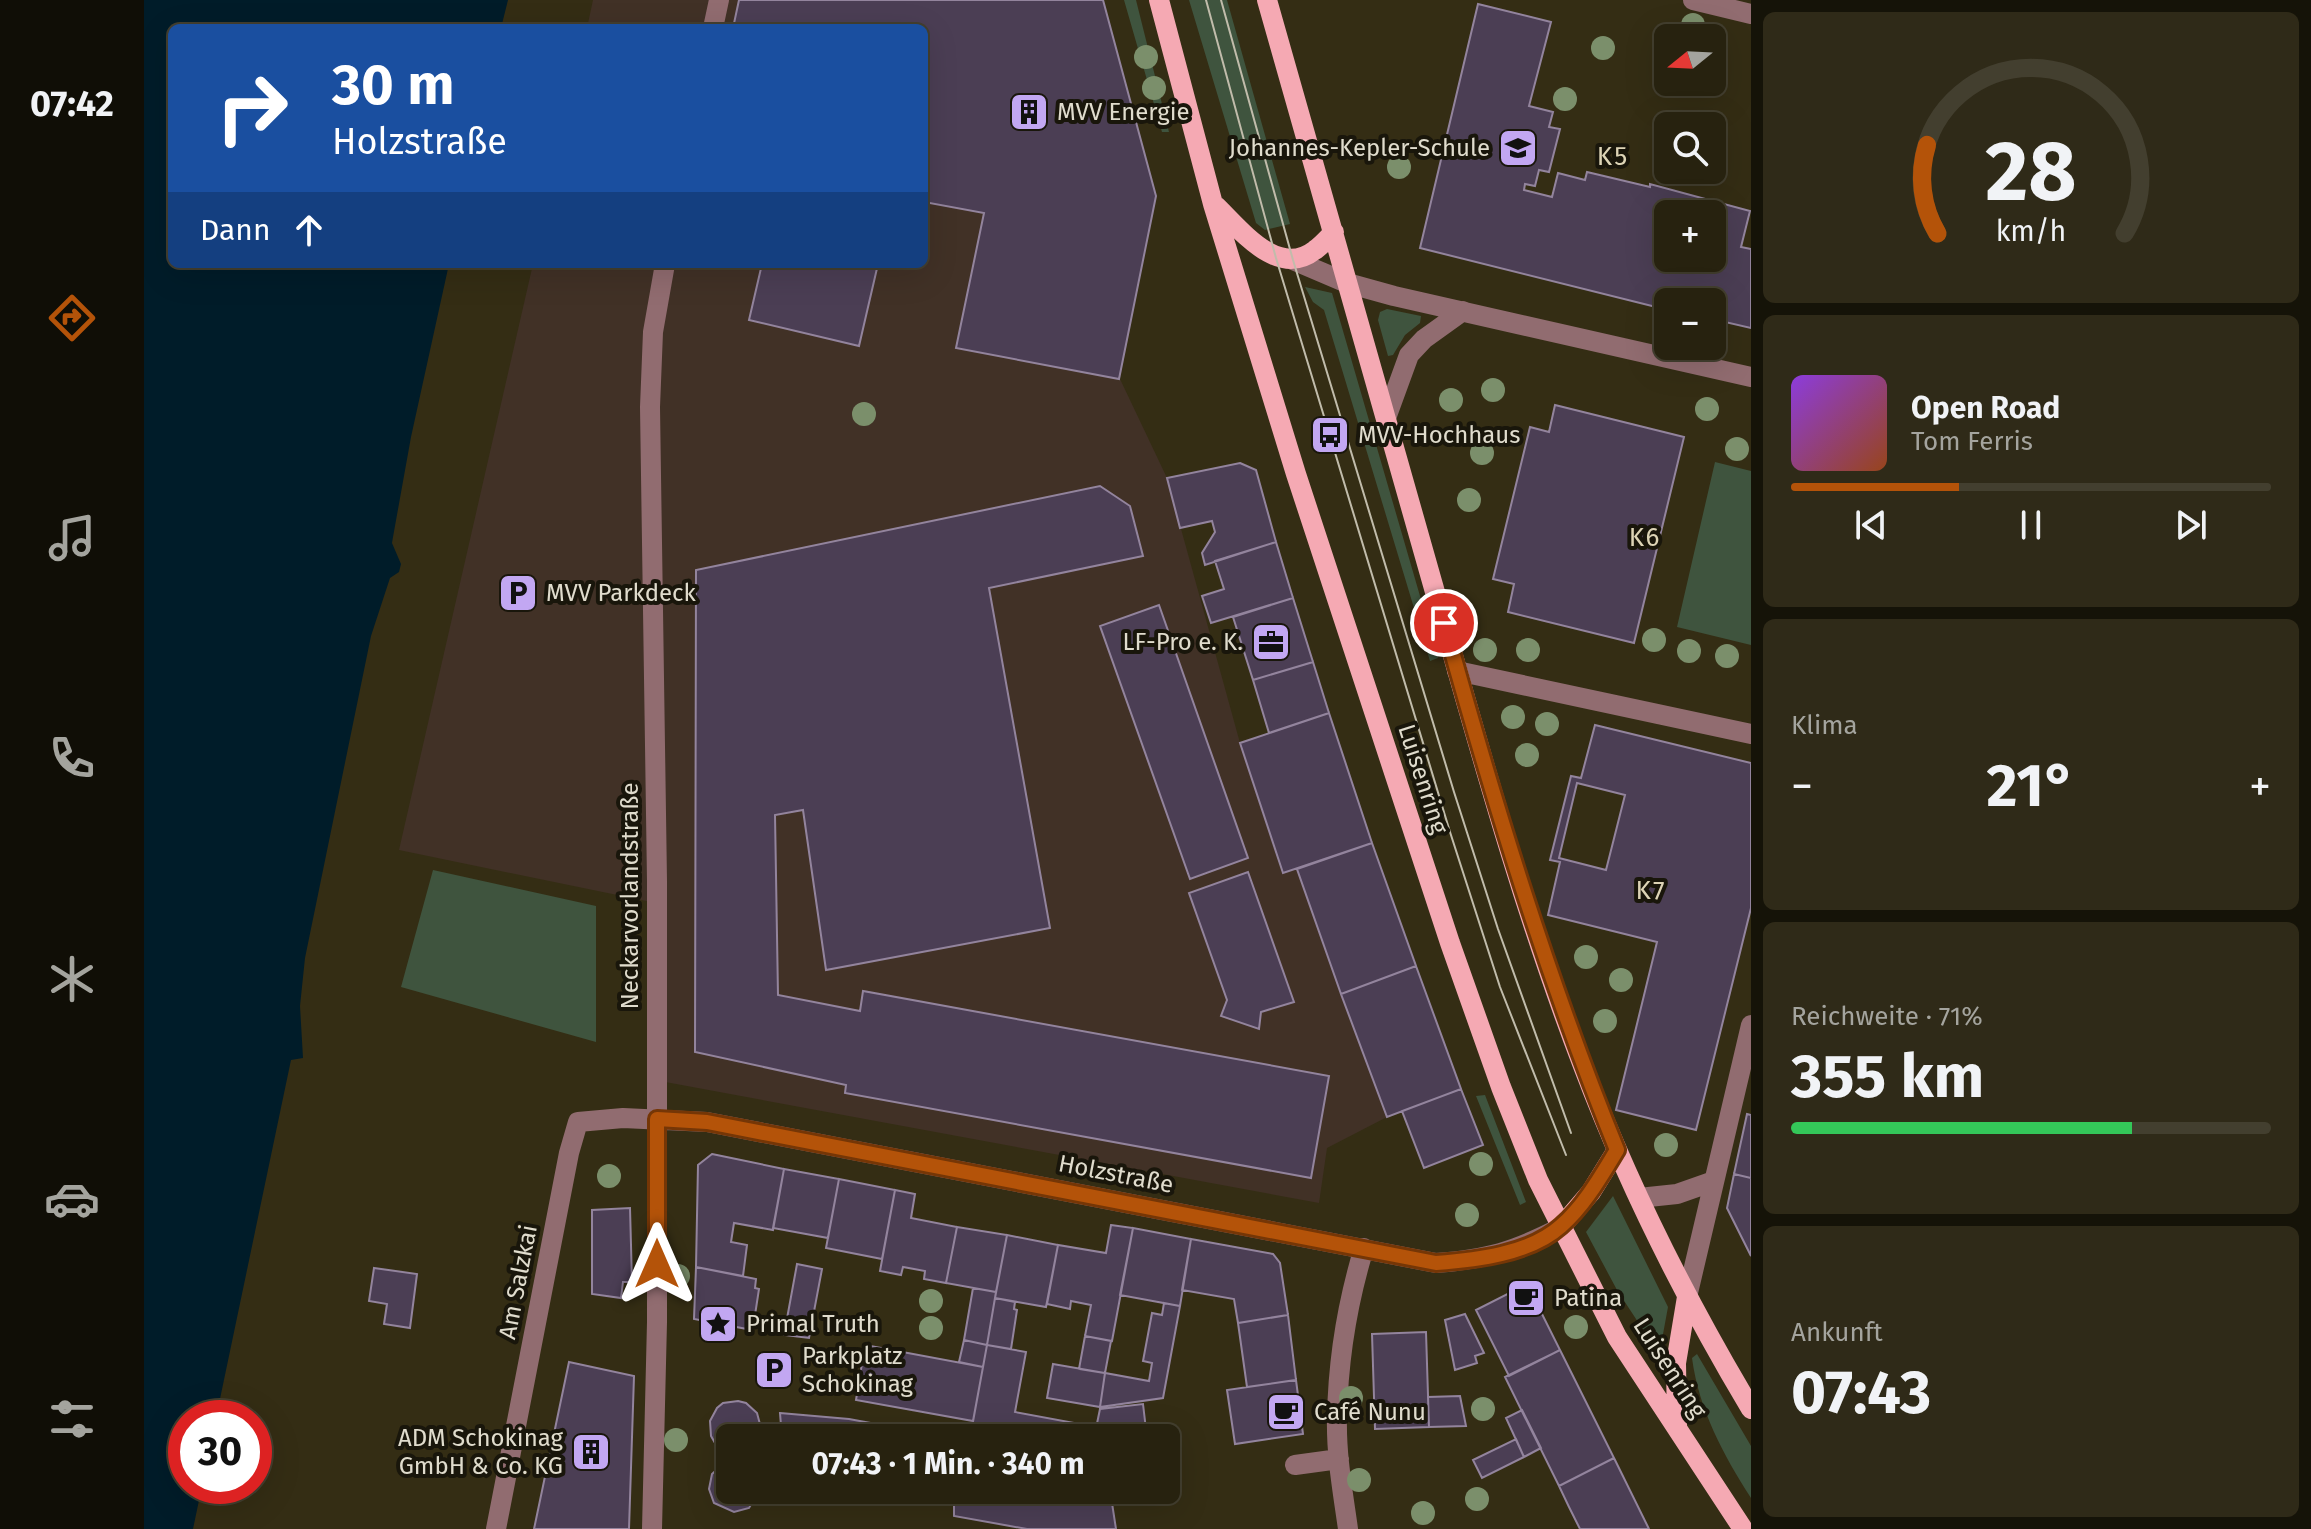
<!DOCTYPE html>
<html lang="de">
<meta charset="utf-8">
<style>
:root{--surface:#27220f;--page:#2f2a18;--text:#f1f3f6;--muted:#a4a49e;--line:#433f2f;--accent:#b45309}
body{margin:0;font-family:"Fira Sans",sans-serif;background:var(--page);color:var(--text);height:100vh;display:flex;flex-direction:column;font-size:30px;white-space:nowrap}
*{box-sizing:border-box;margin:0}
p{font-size:26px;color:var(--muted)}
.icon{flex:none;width:44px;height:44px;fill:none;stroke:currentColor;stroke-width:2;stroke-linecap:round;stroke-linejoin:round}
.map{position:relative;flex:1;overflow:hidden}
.panel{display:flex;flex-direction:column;gap:12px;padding:12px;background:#151308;width:560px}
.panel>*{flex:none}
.top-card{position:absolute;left:24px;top:24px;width:760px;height:244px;border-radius:12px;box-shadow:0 8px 32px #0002,0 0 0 2px var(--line);background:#1a4fa0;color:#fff;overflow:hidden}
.needle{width:52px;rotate:252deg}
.controls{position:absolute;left:1510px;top:24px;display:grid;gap:16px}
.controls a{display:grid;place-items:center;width:72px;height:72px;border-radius:12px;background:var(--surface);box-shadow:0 8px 32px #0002,0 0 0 2px var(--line);font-size:40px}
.speed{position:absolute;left:24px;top:1400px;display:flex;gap:16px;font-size:40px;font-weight:700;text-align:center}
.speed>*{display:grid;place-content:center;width:104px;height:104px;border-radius:50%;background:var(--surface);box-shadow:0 8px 32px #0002,0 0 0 2px var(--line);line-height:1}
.speed .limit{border:12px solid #d22;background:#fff;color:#111}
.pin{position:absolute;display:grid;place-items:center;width:68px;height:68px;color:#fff;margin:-34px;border:4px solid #fff;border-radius:50%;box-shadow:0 2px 8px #0007}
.me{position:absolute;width:88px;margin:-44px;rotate:0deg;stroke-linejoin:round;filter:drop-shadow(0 0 6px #0008)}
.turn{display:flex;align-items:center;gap:28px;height:168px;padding:0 32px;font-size:36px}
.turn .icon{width:104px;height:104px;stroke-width:2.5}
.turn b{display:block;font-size:56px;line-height:68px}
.then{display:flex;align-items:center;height:76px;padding:0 32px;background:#0003;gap:16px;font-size:30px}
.big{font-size:60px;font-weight:700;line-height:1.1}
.panel .tile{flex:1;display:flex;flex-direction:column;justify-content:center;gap:12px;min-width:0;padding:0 28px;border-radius:12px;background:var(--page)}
.panel .dial{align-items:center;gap:0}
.dial svg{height:208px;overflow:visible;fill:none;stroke:var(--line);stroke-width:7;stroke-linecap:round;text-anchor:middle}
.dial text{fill:var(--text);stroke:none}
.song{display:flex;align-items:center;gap:24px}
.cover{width:96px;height:96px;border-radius:12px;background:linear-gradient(135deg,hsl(270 70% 55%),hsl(20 70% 35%))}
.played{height:8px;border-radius:4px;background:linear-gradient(90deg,var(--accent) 35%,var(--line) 35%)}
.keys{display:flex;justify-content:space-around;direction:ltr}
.heat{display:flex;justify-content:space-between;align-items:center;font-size:44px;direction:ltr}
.charge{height:12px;border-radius:6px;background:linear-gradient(90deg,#34c759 71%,var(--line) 0)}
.trip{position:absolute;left:572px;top:1424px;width:464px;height:80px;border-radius:12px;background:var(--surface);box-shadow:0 8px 32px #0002,0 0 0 2px var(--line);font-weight:700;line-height:80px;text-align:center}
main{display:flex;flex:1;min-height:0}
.menu{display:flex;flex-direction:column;width:144px;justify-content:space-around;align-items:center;background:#100e06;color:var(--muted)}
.menu .icon{width:56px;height:56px}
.menu .active{color:var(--accent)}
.menu b{font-size:36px;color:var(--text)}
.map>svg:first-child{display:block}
</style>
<main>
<nav class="menu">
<b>07:42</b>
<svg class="icon active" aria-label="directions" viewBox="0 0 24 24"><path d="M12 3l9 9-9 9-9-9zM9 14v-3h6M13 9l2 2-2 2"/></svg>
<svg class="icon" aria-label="music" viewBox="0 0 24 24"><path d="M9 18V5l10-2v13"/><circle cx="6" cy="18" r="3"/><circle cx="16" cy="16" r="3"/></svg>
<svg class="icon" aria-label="phone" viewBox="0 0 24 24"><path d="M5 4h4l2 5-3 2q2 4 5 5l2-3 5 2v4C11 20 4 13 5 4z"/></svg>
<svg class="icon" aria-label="climate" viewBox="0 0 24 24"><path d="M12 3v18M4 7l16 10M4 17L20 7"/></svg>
<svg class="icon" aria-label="car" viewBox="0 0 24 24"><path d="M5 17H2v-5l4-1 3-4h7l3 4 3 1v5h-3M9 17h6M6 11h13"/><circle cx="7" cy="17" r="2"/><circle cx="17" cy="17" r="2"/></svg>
<svg class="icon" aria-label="filters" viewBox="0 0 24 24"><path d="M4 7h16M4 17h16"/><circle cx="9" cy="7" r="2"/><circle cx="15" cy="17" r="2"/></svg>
</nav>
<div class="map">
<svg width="1607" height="1529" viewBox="0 0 1607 1529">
<rect width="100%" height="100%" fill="#342d14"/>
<!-- commercial -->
<path fill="#413126" d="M449 0H959L1012 196 976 379 1023 478 1096 743 1138 873 1153 869 1243 1117 1183 1148 1175 1203 516 1081 517 904 255 850 389 264H780V28H443Z"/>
<!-- green -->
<path fill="#3f543e" d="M980 0H992L1025 132H1018Z
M1045 0H1083L1146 224 1121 230 1112 223Z
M1161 287 1188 293 1294 658 1286 661 1180 310 1169 302Z
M1243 309 1277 316 1276 323 1261 335 1249 355 1244 356 1234 320 1236 312Z
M1571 462 1607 471V645L1533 627Z
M289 870 452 906V1042L257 987Z
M1341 1095 1382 1202 1376 1205 1332 1096Z
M1469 1196 1524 1307 1517 1345 1511 1348 1473 1290 1442 1232Z
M1553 1354 1607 1446V1498C1579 1454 1555 1410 1548 1358Z"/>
<!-- water -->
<path fill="#001c29" d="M0 0H364L357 28H28V264H305L267 437 249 537 248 543 257 564 255 572 246 578 227 636 161 958 156 1006 159 1058 147 1060 72 1418H42V1486H58L49 1529H0Z"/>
<!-- building -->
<path fill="#4b3e54" stroke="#93849d" stroke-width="2" fill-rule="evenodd" d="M595 0H959L1012 196 975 379 812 348 840 213 780 202V28H589Z
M1334 4 1407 22 1385 106 1409 112 1405 127 1416 129 1405 172 1395 170 1391 186 1381 184 1380 190 1408 197 1414 173 1441 180 1443 172 1506 187V184L1606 211 1597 247 1607 249V328L1568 319V302H1524V308H1516L1276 248ZM1524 214H1568V258H1524Z
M618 264H734L715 346 605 320Z
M1411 405 1540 437 1490 643 1364 612 1370 584 1349 579 1386 427 1405 432Z
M1096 463 1112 470 1132 542 1061 565 1058 553 1071 532 1068 521 1036 528 1023 478Z
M956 486 986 506 999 556 845 588 906 928 682 970 659 810 631 815 634 995 716 1011 719 991 1185 1076 1167 1178 701 1093 702 1085 551 1052 552 570Z
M1132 542 1149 598 1067 623 1058 596 1080 589 1071 561Z
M1149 598 1169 662 1109 680 1089 617Z
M1015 605 1104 858 1046 879 956 626Z
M1169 662 1185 713 1125 733 1109 680Z
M1185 713 1228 843 1139 873 1096 743Z
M1451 725 1607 763V908L1552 1130 1472 1110 1513 942 1404 915 1416 862 1406 860 1427 776 1437 778Z
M1433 783 1481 795 1462 870 1415 858Z
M1228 843 1272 966 1197 994 1153 869Z
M1104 872 1150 1002 1117 1012 1115 1029 1077 1016 1083 1000 1045 893Z
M1272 966 1317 1089 1243 1117 1197 994Z
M1317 1089 1339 1145 1280 1168 1258 1111Z
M1603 1114 1607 1115V1178L1590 1174Z
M568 1154 640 1169 629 1230 590 1223 587 1242 603 1245 599 1276 552 1267 554 1165Z
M640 1169 695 1179 684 1238 629 1228Z
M1590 1174 1607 1178V1256L1583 1208Z
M695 1179 751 1190 738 1259 682 1248Z
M751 1190 771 1194 767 1218 813 1227 802 1283 780 1279 781 1271 759 1267 757 1275 736 1271Z
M486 1208 488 1282H479L477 1298 448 1294V1210Z
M967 1225 989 1228 968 1341 941 1336 947 1305 927 1301 926 1309 903 1304 914 1245 962 1253Z
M813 1227 863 1235 852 1292 802 1283Z
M989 1228 1047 1239 1036 1306 976 1295Z
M863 1235 914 1245 902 1307 851 1298Z
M1047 1239 1129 1254 1136 1263 1144 1315 1094 1323 1090 1299 1038 1290Z
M653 1264 678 1269 665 1338 640 1335Z
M552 1267 612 1279 611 1288 615 1289 611 1315 606 1314 603 1329 550 1319Z
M230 1268 273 1274 266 1328 240 1324 243 1304 225 1301Z
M1383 1284 1416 1350 1365 1376 1332 1310Z
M829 1288 852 1292 843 1345 820 1340Z
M851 1298 871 1302 870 1309 873 1310 867 1349 843 1345Z
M1020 1303 1036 1306 1019 1398 956 1407 961 1373 1005 1381 1008 1363 999 1361 1008 1313 1018 1315Z
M1321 1314 1340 1353 1331 1356 1333 1363 1311 1370 1301 1320Z
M1144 1315 1152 1380 1103 1387 1094 1323Z
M1282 1332 1285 1427 1231 1429 1228 1334Z
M941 1336 967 1341 961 1373 935 1369Z
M820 1340 843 1345 839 1367 815 1362Z
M721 1345 839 1367 829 1421 712 1400Z
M843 1345 882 1352 871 1412 952 1427 950 1438H826Z
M1416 1350 1470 1458 1415 1486 1361 1377Z
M425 1362 490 1376 485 1529H390Z
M909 1364 961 1373 956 1407 903 1398Z
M1152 1380 1159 1434 1091 1444 1083 1390Z
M1316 1396 1322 1426 1285 1427 1284 1397Z
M594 1401 602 1403 613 1413 617 1428 613 1438H586V1452L583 1451 571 1443 567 1436 566 1421 573 1408 579 1403Z
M999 1404 1003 1438H950L956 1409Z
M1378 1410 1397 1448 1380 1457 1362 1418Z
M636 1413 705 1419 808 1438H638Z
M1372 1439 1380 1457 1338 1478 1329 1460Z
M1470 1458 1505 1529H1436L1425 1507 1415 1486Z
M586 1461V1490H616L605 1508 590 1512 570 1503 565 1489 568 1474 579 1464Z
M774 1490H966L972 1529H883L810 1516V1497Z"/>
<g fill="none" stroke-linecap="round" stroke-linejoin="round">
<!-- minor -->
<path stroke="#916c70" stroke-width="20" d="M1549 0 1607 14
M569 28 575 0
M1149 260 1203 283 1250 296 1607 377
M1242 418 1265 355 1280 339 1319 311
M1313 671 1607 734
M1495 1198 1533 1194 1570 1181
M1543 1297 1607 1025
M1151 1465 1195 1459
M352 1529 425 1153 434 1122 479 1118 563 1122 1292 1263C1344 1259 1369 1252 1416 1228
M508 1529 513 1322V881L506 407 509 332 521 264
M1204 1529C1199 1493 1192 1455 1193 1418 1194 1360 1203 1304 1220 1248"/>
<!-- major -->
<path stroke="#f5a9b3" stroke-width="20" d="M1015 0 1069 204 1152 474 1306 943 1357 1087 1394 1180 1473 1337 1599 1529
M1123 0C1179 195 1234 390 1289 585 1335 747 1379 909 1439 1066 1484 1185 1542 1300 1607 1409
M1072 206C1097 230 1134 279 1171 250 1178 245 1184 238 1190 232
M1416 1228 1447 1192 1473 1150
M1533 1426 1532 1363 1543 1297"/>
<!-- tram -->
<path stroke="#c1bcab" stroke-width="2" d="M1062 0 1132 258 1306 832 1356 987 1422 1155
M1077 0 1149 260 1310 792 1354 929 1427 1133"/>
</g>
<!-- trees -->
<g fill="#7b8f6b">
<circle cx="1549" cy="25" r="12"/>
<circle cx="1459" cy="48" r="12"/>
<circle cx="1002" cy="57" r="12"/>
<circle cx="1010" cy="88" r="12"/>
<circle cx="1421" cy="99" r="12"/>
<circle cx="1255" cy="167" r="12"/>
<circle cx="1349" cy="390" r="12"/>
<circle cx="1307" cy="400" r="12"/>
<circle cx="1563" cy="409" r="12"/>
<circle cx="720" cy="414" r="12"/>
<circle cx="1593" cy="449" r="12"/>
<circle cx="1338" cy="453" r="12"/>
<circle cx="1325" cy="500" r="12"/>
<circle cx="1510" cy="640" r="12"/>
<circle cx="1341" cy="650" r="12"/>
<circle cx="1384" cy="650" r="12"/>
<circle cx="1545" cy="651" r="12"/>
<circle cx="1583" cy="656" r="12"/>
<circle cx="1369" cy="717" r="12"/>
<circle cx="1403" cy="724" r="12"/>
<circle cx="1383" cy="755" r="12"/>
<circle cx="1442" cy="957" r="12"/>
<circle cx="1477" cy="980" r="12"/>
<circle cx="1461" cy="1021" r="12"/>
<circle cx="1522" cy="1145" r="12"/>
<circle cx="1337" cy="1164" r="12"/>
<circle cx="465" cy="1176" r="12"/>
<circle cx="1323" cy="1215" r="12"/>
<circle cx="534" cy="1276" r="12"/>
<circle cx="787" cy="1301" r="12"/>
<circle cx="1432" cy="1327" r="12"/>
<circle cx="787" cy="1328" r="12"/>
<circle cx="1207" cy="1398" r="12"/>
<circle cx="1339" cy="1409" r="12"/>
<circle cx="532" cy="1440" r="12"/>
<circle cx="1215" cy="1480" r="12"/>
<circle cx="1333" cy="1499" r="12"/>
<circle cx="1279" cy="1513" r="12"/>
</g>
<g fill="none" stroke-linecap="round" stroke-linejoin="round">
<defs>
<path id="route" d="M513 1264V1119L563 1122 1292 1263C1332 1260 1386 1254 1417 1226 1441 1205 1457 1176 1473 1150 1403 978 1350 802 1300 623"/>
</defs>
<!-- route casing -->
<use href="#route" stroke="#753606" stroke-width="20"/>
<!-- route -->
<use href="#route" stroke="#b45309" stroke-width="14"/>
</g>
<!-- icons -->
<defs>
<symbol id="building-square" viewBox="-11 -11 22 22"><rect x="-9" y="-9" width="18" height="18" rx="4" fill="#c2a7f2" stroke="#19160b"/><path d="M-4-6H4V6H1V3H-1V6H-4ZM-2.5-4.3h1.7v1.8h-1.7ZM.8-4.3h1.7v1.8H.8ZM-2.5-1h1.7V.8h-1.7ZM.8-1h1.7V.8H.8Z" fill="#111"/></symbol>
<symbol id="school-square" viewBox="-11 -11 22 22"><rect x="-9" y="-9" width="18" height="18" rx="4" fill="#c2a7f2" stroke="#19160b"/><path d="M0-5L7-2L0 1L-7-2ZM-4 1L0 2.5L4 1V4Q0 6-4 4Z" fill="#111"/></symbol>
<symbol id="bus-square" viewBox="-11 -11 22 22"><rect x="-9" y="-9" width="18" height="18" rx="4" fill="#c2a7f2" stroke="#19160b"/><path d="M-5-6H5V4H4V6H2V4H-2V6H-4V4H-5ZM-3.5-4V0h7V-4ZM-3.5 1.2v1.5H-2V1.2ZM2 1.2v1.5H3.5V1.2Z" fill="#111"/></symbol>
<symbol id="parking-square" viewBox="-11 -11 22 22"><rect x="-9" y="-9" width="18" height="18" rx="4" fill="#c2a7f2" stroke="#19160b"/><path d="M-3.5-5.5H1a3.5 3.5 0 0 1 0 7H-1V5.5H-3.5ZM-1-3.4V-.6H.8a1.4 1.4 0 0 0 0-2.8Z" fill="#111"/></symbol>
<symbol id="office-square" viewBox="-11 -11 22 22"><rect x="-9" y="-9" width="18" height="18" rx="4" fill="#c2a7f2" stroke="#19160b"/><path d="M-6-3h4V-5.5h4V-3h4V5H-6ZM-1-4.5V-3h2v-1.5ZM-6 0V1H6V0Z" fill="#111"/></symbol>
<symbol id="cafe-square" viewBox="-11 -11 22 22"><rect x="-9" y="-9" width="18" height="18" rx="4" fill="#c2a7f2" stroke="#19160b"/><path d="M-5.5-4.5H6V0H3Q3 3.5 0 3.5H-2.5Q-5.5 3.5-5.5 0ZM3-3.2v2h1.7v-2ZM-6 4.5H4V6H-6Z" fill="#111"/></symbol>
<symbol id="sight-square" viewBox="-11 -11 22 22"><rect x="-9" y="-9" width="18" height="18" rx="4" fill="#c2a7f2" stroke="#19160b"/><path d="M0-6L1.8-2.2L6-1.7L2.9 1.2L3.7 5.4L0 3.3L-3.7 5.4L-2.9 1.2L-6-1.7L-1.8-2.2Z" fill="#111"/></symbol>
</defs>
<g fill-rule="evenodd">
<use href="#building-square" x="863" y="90" width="44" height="44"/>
<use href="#school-square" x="1352" y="126" width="44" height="44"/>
<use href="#bus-square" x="1164" y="413" width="44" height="44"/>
<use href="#parking-square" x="352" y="571" width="44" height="44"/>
<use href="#office-square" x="1105" y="620" width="44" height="44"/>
<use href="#cafe-square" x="1360" y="1276" width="44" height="44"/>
<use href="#sight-square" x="552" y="1302" width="44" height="44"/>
<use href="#parking-square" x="608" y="1348" width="44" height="44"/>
<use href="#cafe-square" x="1120" y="1390" width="44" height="44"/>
<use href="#building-square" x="425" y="1430" width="44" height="44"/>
</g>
<g text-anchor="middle" stroke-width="8" stroke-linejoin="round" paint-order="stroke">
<!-- poi labels -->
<g font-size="24" fill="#e0dccd" stroke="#19160b" text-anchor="start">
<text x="913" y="120">MVV Energie</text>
<text x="1346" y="156" text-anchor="end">Johannes-Kepler-Schule</text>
<text x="1214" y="443">MVV-Hochhaus</text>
<text x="402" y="601">MVV Parkdeck</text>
<text x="1099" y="650" text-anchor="end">LF-Pro e. K.</text>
<text x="1410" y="1306">Patina</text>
<text x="602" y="1332">Primal Truth</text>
<text x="658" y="1364">Parkplatz<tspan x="658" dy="28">Schokinag</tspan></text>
<text x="1170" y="1420">Café Nunu</text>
<text x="419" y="1446" text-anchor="end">ADM Schokinag<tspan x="419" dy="28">GmbH &amp; Co. KG</tspan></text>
</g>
<!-- street labels -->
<g font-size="24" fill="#e0dccd" stroke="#19160b">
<text transform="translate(1279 779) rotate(72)" y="8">Luisenring</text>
<text transform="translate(486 896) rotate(-90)" y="8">Neckarvorlandstraße</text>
<text transform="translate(972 1174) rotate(11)" y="8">Holzstraße</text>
<text transform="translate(374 1282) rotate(-79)" y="8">Am Salzkai</text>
<text transform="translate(1526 1368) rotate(57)" y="8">Luisenring</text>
</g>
<!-- neighbourhood labels -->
<g font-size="26" letter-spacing="2" fill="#ddd4b6" stroke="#19160b">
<text x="1469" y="165">K5</text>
<text x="1501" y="546">K6</text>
<text x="1507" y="899">K7</text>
</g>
</g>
</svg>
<div class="controls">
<a><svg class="needle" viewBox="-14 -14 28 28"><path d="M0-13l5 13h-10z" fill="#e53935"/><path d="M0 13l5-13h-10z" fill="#a4a49e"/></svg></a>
<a><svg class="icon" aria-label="search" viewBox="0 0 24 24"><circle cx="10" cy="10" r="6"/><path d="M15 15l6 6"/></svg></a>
<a>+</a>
<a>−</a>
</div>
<div class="speed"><div class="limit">30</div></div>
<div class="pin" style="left:1300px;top:623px;background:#d93025"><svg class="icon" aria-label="arrive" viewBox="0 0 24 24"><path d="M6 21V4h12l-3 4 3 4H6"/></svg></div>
<svg class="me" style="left:513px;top:1264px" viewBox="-20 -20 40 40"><path d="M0-17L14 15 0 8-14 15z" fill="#b45309" stroke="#fff" stroke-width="4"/></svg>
<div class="trip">07:43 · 1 Min. · 340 m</div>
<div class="top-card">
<div class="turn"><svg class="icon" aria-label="right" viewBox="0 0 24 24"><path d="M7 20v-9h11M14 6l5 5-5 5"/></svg><div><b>30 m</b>Holzstraße</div></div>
<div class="then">Dann<svg class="icon" aria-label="ahead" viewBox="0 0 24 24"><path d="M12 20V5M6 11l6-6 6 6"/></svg></div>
</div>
</div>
<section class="panel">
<div class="tile dial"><svg viewBox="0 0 100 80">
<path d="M14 69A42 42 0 1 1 86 69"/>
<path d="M14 69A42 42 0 0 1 10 35" stroke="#b45309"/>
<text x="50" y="56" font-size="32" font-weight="700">28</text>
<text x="50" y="72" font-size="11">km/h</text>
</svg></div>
<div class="tile">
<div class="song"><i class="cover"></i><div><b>Open Road</b><p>Tom Ferris</p></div></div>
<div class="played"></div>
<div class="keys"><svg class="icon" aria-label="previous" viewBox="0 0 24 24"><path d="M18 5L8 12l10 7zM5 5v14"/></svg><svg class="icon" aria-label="pause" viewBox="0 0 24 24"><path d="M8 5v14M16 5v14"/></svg><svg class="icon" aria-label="next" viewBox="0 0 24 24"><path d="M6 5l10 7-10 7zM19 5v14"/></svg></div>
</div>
<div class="tile"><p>Klima</p>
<div class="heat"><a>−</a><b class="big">21°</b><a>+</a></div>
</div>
<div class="tile"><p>Reichweite · 71%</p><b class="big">355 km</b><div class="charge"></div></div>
<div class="tile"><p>Ankunft</p><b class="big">07:43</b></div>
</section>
</main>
